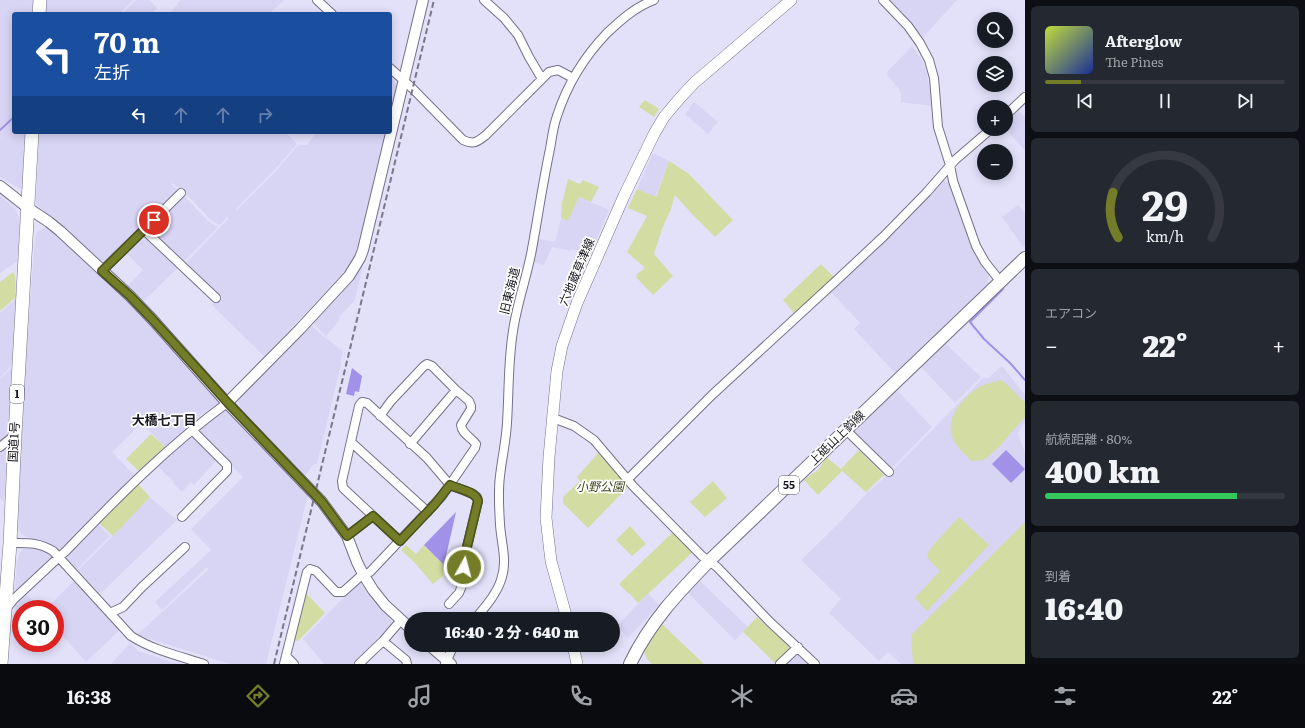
<!DOCTYPE html>
<html lang="ja">
<meta charset="utf-8">
<style>
:root{--surface:#171b24;--page:#242831;--text:#f1f3f6;--muted:#9ea1a6;--line:#363941;--accent:#737d28}
body{margin:0;font-family:Literata,"Noto Sans JP",serif;background:var(--page);color:var(--text);height:100vh;display:flex;flex-direction:column;font-size:15px;white-space:nowrap}
*{box-sizing:border-box;margin:0}
p{font-size:13px;color:var(--muted)}
.icon{flex:none;width:22px;height:22px;fill:none;stroke:currentColor;stroke-width:2;stroke-linecap:round;stroke-linejoin:round}
.map{position:relative;flex:1;overflow:hidden}
.panel{display:flex;flex-direction:column;gap:6px;padding:6px;background:#0d0f14;width:280px}
.panel>*{flex:none}
.top-card{position:absolute;left:12px;top:12px;width:380px;height:122px;border-radius:4px;box-shadow:0 2px 10px #0003;background:#1a4fa0;color:#fff;overflow:hidden}
.buttons{position:absolute;left:977px;top:12px;display:grid;gap:8px}
.buttons a{display:grid;place-items:center;width:36px;height:36px;border-radius:50%;background:var(--surface);box-shadow:0 2px 10px #0003;font-size:20px}
.speed{position:absolute;left:12px;top:600px;display:flex;gap:8px;font-size:20px;font-weight:700;text-align:center}
.speed>*{display:grid;place-content:center;width:52px;height:52px;border-radius:50%;background:var(--surface);box-shadow:0 2px 10px #0003;line-height:1}
.speed .limit{border:6px solid #d22;background:#fff;color:#111}
.pin{position:absolute;display:grid;place-items:center;width:34px;height:34px;color:#fff;margin:-17px;border:2px solid #fff;border-radius:50%;box-shadow:0 1px 4px #0007}
.me{position:absolute;width:44px;margin:-22px;rotate:7deg;stroke-linejoin:round;filter:drop-shadow(0 0 3px #0008)}
.turn{display:flex;align-items:center;gap:14px;height:84px;padding:0 16px;font-size:18px}
.turn .icon{width:52px;height:52px;stroke-width:2.5}
.turn b{display:block;font-size:28px;line-height:34px}
.lanes{display:flex;align-items:center;height:38px;padding:0 16px;background:#0003;justify-content:center;gap:20px;direction:ltr}
.lanes .off{opacity:.35}
.big{font-size:30px;font-weight:800;line-height:1.1}
.panel .tile{flex:1;display:flex;flex-direction:column;justify-content:center;gap:6px;min-width:0;padding:0 14px;border-radius:6px;background:var(--page)}
.panel .dial{align-items:center;gap:0}
.dial svg{height:104px;overflow:visible;fill:none;stroke:var(--line);stroke-width:7;stroke-linecap:round;text-anchor:middle}
.dial text{fill:var(--text);stroke:none}
.song{display:flex;align-items:center;gap:12px}
.cover{width:48px;height:48px;border-radius:6px;background:linear-gradient(135deg,hsl(70 70% 55%),hsl(230 70% 35%))}
.played{height:4px;border-radius:2px;background:linear-gradient(90deg,var(--accent) 15%,var(--line) 15%)}
.keys{display:flex;justify-content:space-around;direction:ltr}
.heat{display:flex;justify-content:space-between;align-items:center;font-size:22px;direction:ltr}
.charge{height:6px;border-radius:3px;background:linear-gradient(90deg,#34c759 80%,var(--line) 0)}
.trip{position:absolute;left:404px;top:612px;width:216px;height:40px;border-radius:20px;background:var(--surface);box-shadow:0 2px 10px #0003;font-weight:800;line-height:40px;text-align:center}
.menu{display:flex;height:64px;justify-content:space-around;align-items:center;background:#090b0e;color:var(--muted)}
.menu .icon{width:28px;height:28px}
.menu .active{color:var(--accent)}
.menu b{font-size:18px;color:var(--text)}
main{display:flex;flex:1;min-height:0}
.map>svg:first-child{display:block}
</style>
<main>
<div class="map">
<svg width="1025" height="664" viewBox="0 0 1025 664">
<rect width="100%" height="100%" fill="#e3e1fa"/>
<!-- built -->
<path fill="#d8d4f4" d="M0 0H33L32 14H14V132H25L22 188 20 189 0 177Z
M46 0H133L119 14H46Z
M136 0H150L157 8 151 14H122Z
M181 0H284L269 14H169Z
M890 0H957L923 37Z
M912 46 922 60 927 74 930 90 931 106 901 102V94L898 88 887 75 888 71Z
M390 75 393 78 397 89 390 117Z
M694 102 718 122 708 134 685 114Z
M1017 109 1025 117V150L1005 129 1006 120Z
M39 132H285L297 144 280 164 236 209 237 210 275 172 298 145H307L317 132H387L359 245 354 258 342 275 264 356 212 305 220 296 186 263 229 218 227 217 220 225 216 223 210 219 185 193 172 183 171 184 177 190 107 260 99 261 36 204Z
M653 153 669 161 655 197 637 189Z
M940 180 948 182 969 243 989 274 987 284 895 373 854 329 860 323 831 292 885 240Z
M0 196 15 208 20 220 19 260 0 273Z
M184 196 210 223 218 227 184 261 154 233V226Z
M579 197 609 210 590 255 584 252 571 249V251L552 247 544 265 532 262 536 238 555 242 561 218 568 221Z
M1018 205 1025 213V245L1023 247 1002 217Z
M44 228H48L134 307V308L220 402 203 413 165 447 142 423 112 452 134 475 108 500 61 550H58L48 542 42 540H31L30 538 24 536 21 534 18 527 20 465 27 339 35 239 37 232Z
M140 240H147L177 268 144 301 127 286 143 270 126 253Z
M363 265 355 300 339 317V321L326 336 312 322 355 275Z
M16 299 12 365 0 378V313Z
M310 324 323 336 343 351 340 362 341 364 317 464H314L305 475 239 406V399Z
M945 343 981 377 955 403 920 366Z
M1002 366 1025 395V422L1020 429 1018 434 1025 453V664H901L888 652 879 661 829 613 841 599 801 560 838 524 867 493 892 471 983 378H988Z
M12 368 8 437 0 445V379Z
M896 389 932 427 892 468 854 431Z
M222 411H228L308 495 266 664H230L137 635 209 569 207 567 162 610 155 602 211 550 191 529 243 477 196 430Z
M190 436H195L218 459 194 485 191 482 182 492 173 483 174 482 157 466Z
M6 447H8L4 502 0 498V453Z
M150 497 177 520 100 594 78 570 118 531V530Z
M97 523 110 536 76 570 67 560V556Z
M42 548 47 551 53 557 15 593 17 562 20 552 23 549Z
M699 580 748 627 735 640 687 592Z
M74 581 120 630 86 662 61 634 63 632 55 624V609H46Z
M357 584H361L372 599 391 619 392 625 379 641 355 664H324L303 639Z
M24 593 42 609H21V632L19 634 20 622 15 609 14 603Z
M648 593 659 605 628 638 617 626Z
M130 643 138 651 178 664H111Z
M795 654H800L810 664H785Z"/>
<!-- green -->
<path fill="#d3dca2" d="M645 100 659 109 654 117 639 107Z
M669 161 689 174 733 220 715 237 692 214 675 195 671 209 662 229 654 254 673 276 653 295 636 277 637 274 644 269 643 266 627 252 647 216 628 208 637 189 656 197Z
M568 179 580 184 583 180 599 187 591 202 579 197 568 221 561 218 562 203Z
M821 264 835 278 795 314 783 300Z
M13 272 15 275 16 297 0 311V282Z
M1002 380 1025 402V417L998 448 984 460 971 461C965 454 955 446 952 436 946 418 962 399 976 389 983 384 994 382 1002 380Z
M151 434 165 447 139 471 126 459Z
M859 450 884 475 866 492 842 471 818 495 804 480 818 470 826 457 841 469Z
M599 452 628 487 588 528 563 503V497L580 481 577 477Z
M713 481 727 498 705 517 690 502Z
M138 484 150 497 113 536 98 522Z
M959 517 989 545 927 611 915 598 940 571 927 557 929 550Z
M1025 522V664H914L913 663 911 635Z
M630 526 646 544 632 556 616 540Z
M673 532 693 552 638 603 629 593H628L619 584Z
M406 545 416 554 424 545 444 565 443 576 433 584 414 562 401 550Z
M305 592 325 613 298 641 294 640Z
M757 617 790 647V649L776 664 743 632Z
M661 623 704 664H652L646 658 644 651Z"/>
<!-- water -->
<path fill="#a191e9" d="M352 368 362 376 359 392 355 391 354 396 346 394Z
M1006 450 1025 469 1011 483 992 464Z
M456 512 444 565 424 545Z"/>
<g fill="none" stroke-linecap="round" stroke-linejoin="round">
<!-- stream -->
<path stroke="#a191e9" stroke-width="2" d="M0 130 14 117
M1003 289 970 322 984 339 1010 363 1025 380"/>
<defs>
<path id="minor" d="M317 0 332 14
M484 0 504 18 518 35 529 57 542 79
M883 0 908 26 920 43 929 60 934 78 938 127 950 165 953 181 976 246 985 262 1000 281
M390 68 413 89 463 140C474 145 477 142 486 135L549 72 558 70 573 78
M1006 115 1025 97
M144 230 216 298
M102 271 181 193
M553 418 574 426 594 440 633 486 702 556 717 567 770 622 815 664
M846 430 889 472
M351 442 428 512
M410 444 456 390
M0 447 15 435
M628 479 712 395 838 279 884 236 927 192 955 160 991 129
M182 517 227 471V465L192 430
M347 536 373 516
M400 541 343 488 342 481 359 406 362 402 367 403 427 458 450 485 473 494 477 497 478 501 466 551 463 583 459 593 449 604
M10 543C27 543 38 542 53 551L131 636C153 650 179 656 204 664
M6 609 14 599 59 557 66 551C117 498 168 446 227 403
M110 613 123 607 142 587 185 547
M475 619C485 607 496 595 501 580 508 561 501 543 500 524 499 508 498 491 500 476 502 458 506 441 507 423 509 392 508 362 513 331 517 303 527 277 532 249 538 216 543 182 550 149 552 138 553 127 557 116 567 85 584 57 607 33 621 20 635 7 654 0
M383 641 406 660 407 664
M286 656 294 664
M284 664 307 572 310 569 316 571 336 592H343L363 574 370 572 442 496 475 448 476 444C471 437 462 434 461 425L471 409V406L469 401 456 390 432 366 427 364 424 366 391 401 380 416
M359 664 383 641 401 620
M445 664 454 645
M780 664 798 647"/>
<path id="tertiary" d="M0 186 28 208 49 222 60 231 130 296 153 320 227 403 322 502 347 536 357 562 363 574 373 590 385 605 411 629
M227 403 300 329 349 276 360 258 363 250 423 0
M429 645 451 664"/>
<path id="secondary" d="M567 619 551 561 546 518 549 457 557 371 562 346 570 323 577 303 624 196 654 134 664 117 680 98 694 83 791 0
M573 645 577 664"/>
<path id="primary" d="M630 664C650 622 678 593 709 561L1025 258"/>
<path id="trunk" d="M39 14 40 0
M1 664 10 543 15 435 32 132"/>
</defs>
<!-- minor casing -->
<use href="#minor" stroke="#747188" stroke-width="10"/>
<!-- tertiary casing -->
<use href="#tertiary" stroke="#747188" stroke-width="12"/>
<!-- secondary casing -->
<use href="#secondary" stroke="#747188" stroke-width="12"/>
<!-- primary casing -->
<use href="#primary" stroke="#747188" stroke-width="14"/>
<!-- trunk casing -->
<use href="#trunk" stroke="#747188" stroke-width="14"/>
<!-- minor -->
<use href="#minor" stroke="#fff" stroke-width="8"/>
<!-- tertiary -->
<use href="#tertiary" stroke="#fff" stroke-width="10"/>
<!-- secondary -->
<use href="#secondary" stroke="#fff" stroke-width="11"/>
<!-- primary -->
<use href="#primary" stroke="#fff" stroke-width="12"/>
<!-- trunk -->
<use href="#trunk" stroke="#fff" stroke-width="13"/>
<!-- rail -->
<path stroke="#797788" stroke-width="2" stroke-dasharray="6 3" stroke-linecap="butt" d="M274 664 434 0"/>
</g>
<g fill="none" stroke-linecap="round" stroke-linejoin="round">
<defs>
<path id="route" d="M154 220 102 271 130 296 153 320 228 403 322 502 347 536 373 516 400 541 435 504 450 485C458 489 476 491 478 501L466 551 464 567"/>
</defs>
<!-- route casing -->
<use href="#route" stroke="#4b511a" stroke-width="10"/>
<!-- route -->
<use href="#route" stroke="#737d28" stroke-width="7"/>
</g>
<g text-anchor="middle" stroke-width="3.5" stroke-linejoin="round" paint-order="stroke">
<!-- shield labels -->
<g fill="#fff" stroke="#5d5c62" stroke-width="1">
<rect x="10" y="385" width="14" height="18" rx="3"/>
<rect x="779" y="476" width="20" height="18" rx="3"/>
</g>
<g font-size="11" font-weight="bold" fill="#18161f">
<text x="17" y="398">1</text>
<text x="789" y="489">55</text>
</g>
<!-- street labels -->
<g font-size="12" fill="#18161f" stroke="#fff">
<text transform="translate(577 272) rotate(-67)" y="4">六地蔵草津線</text>
<text transform="translate(510 291) rotate(-76)" y="4">旧東海道</text>
<text transform="translate(837 438) rotate(-44)" y="4">上砥山上鈎線</text>
<text transform="translate(14 442) rotate(-87)" y="4">国道1号</text>
</g>
<!-- park labels -->
<g font-size="12" font-style="italic" fill="#40451b" stroke="#fff">
<text x="600" y="491">小野公園</text>
</g>
<!-- neighbourhood labels -->
<g font-size="13" font-weight="bold" fill="#18161f" stroke="#fff">
<text x="164" y="425">大橋七丁目</text>
</g>
</g>
</svg>
<div class="buttons">
<a><svg class="icon" aria-label="search" viewBox="0 0 24 24"><circle cx="10" cy="10" r="6"/><path d="M15 15l6 6"/></svg></a>
<a><svg class="icon" aria-label="layers" viewBox="0 0 24 24"><path d="M12 4l9 5-9 5-9-5zM3 14l9 5 9-5"/></svg></a>
<a>+</a>
<a>−</a>
</div>
<div class="speed"><div class="limit">30</div></div>
<div class="pin" style="left:154px;top:220px;background:#d93025"><svg class="icon" aria-label="arrive" viewBox="0 0 24 24"><path d="M6 21V4h12l-3 4 3 4H6"/></svg></div>
<svg class="me" style="left:464px;top:567px" viewBox="-20 -20 40 40"><circle r="17" fill="#737d28" stroke="#fff" stroke-width="3"/><path d="M0-11L8 9 0 5-8 9z" fill="#fff"/></svg>
<div class="trip">16:40 · 2 分 · 640 m</div>
<div class="top-card">
<div class="turn"><svg class="icon" aria-label="left" viewBox="0 0 24 24"><path d="M17 20v-9H6M10 6l-5 5 5 5"/></svg><div><b>70 m</b>左折</div></div>
<div class="lanes"><svg class="icon" aria-label="left" viewBox="0 0 24 24"><path d="M17 20v-9H6M10 6l-5 5 5 5"/></svg><svg class="icon off" aria-label="ahead" viewBox="0 0 24 24"><path d="M12 20V5M6 11l6-6 6 6"/></svg><svg class="icon off" aria-label="ahead" viewBox="0 0 24 24"><path d="M12 20V5M6 11l6-6 6 6"/></svg><svg class="icon off" aria-label="right" viewBox="0 0 24 24"><path d="M7 20v-9h11M14 6l5 5-5 5"/></svg></div>
</div>
</div>
<section class="panel">
<div class="tile">
<div class="song"><i class="cover"></i><div><b>Afterglow</b><p>The Pines</p></div></div>
<div class="played"></div>
<div class="keys"><svg class="icon" aria-label="previous" viewBox="0 0 24 24"><path d="M18 5L8 12l10 7zM5 5v14"/></svg><svg class="icon" aria-label="pause" viewBox="0 0 24 24"><path d="M8 5v14M16 5v14"/></svg><svg class="icon" aria-label="next" viewBox="0 0 24 24"><path d="M6 5l10 7-10 7zM19 5v14"/></svg></div>
</div>
<div class="tile dial"><svg viewBox="0 0 100 80">
<path d="M14 69A42 42 0 1 1 86 69"/>
<path d="M14 69A42 42 0 0 1 10 34" stroke="#737d28"/>
<text x="50" y="56" font-size="32" font-weight="700">29</text>
<text x="50" y="72" font-size="11">km/h</text>
</svg></div>
<div class="tile"><p>エアコン</p>
<div class="heat"><a>−</a><b class="big">22°</b><a>+</a></div>
</div>
<div class="tile"><p>航続距離 · 80%</p><b class="big">400 km</b><div class="charge"></div></div>
<div class="tile"><p>到着</p><b class="big">16:40</b></div>
</section>
</main>
<nav class="menu">
<b>16:38</b>
<svg class="icon active" aria-label="directions" viewBox="0 0 24 24"><path d="M12 3l9 9-9 9-9-9zM9 14v-3h6M13 9l2 2-2 2"/></svg>
<svg class="icon" aria-label="music" viewBox="0 0 24 24"><path d="M9 18V5l10-2v13"/><circle cx="6" cy="18" r="3"/><circle cx="16" cy="16" r="3"/></svg>
<svg class="icon" aria-label="phone" viewBox="0 0 24 24"><path d="M5 4h4l2 5-3 2q2 4 5 5l2-3 5 2v4C11 20 4 13 5 4z"/></svg>
<svg class="icon" aria-label="climate" viewBox="0 0 24 24"><path d="M12 3v18M4 7l16 10M4 17L20 7"/></svg>
<svg class="icon" aria-label="car" viewBox="0 0 24 24"><path d="M5 17H2v-5l4-1 3-4h7l3 4 3 1v5h-3M9 17h6M6 11h13"/><circle cx="7" cy="17" r="2"/><circle cx="17" cy="17" r="2"/></svg>
<svg class="icon" aria-label="filters" viewBox="0 0 24 24"><path d="M4 7h16M4 17h16"/><circle cx="9" cy="7" r="2"/><circle cx="15" cy="17" r="2"/></svg>
<b>22°</b>
</nav>
